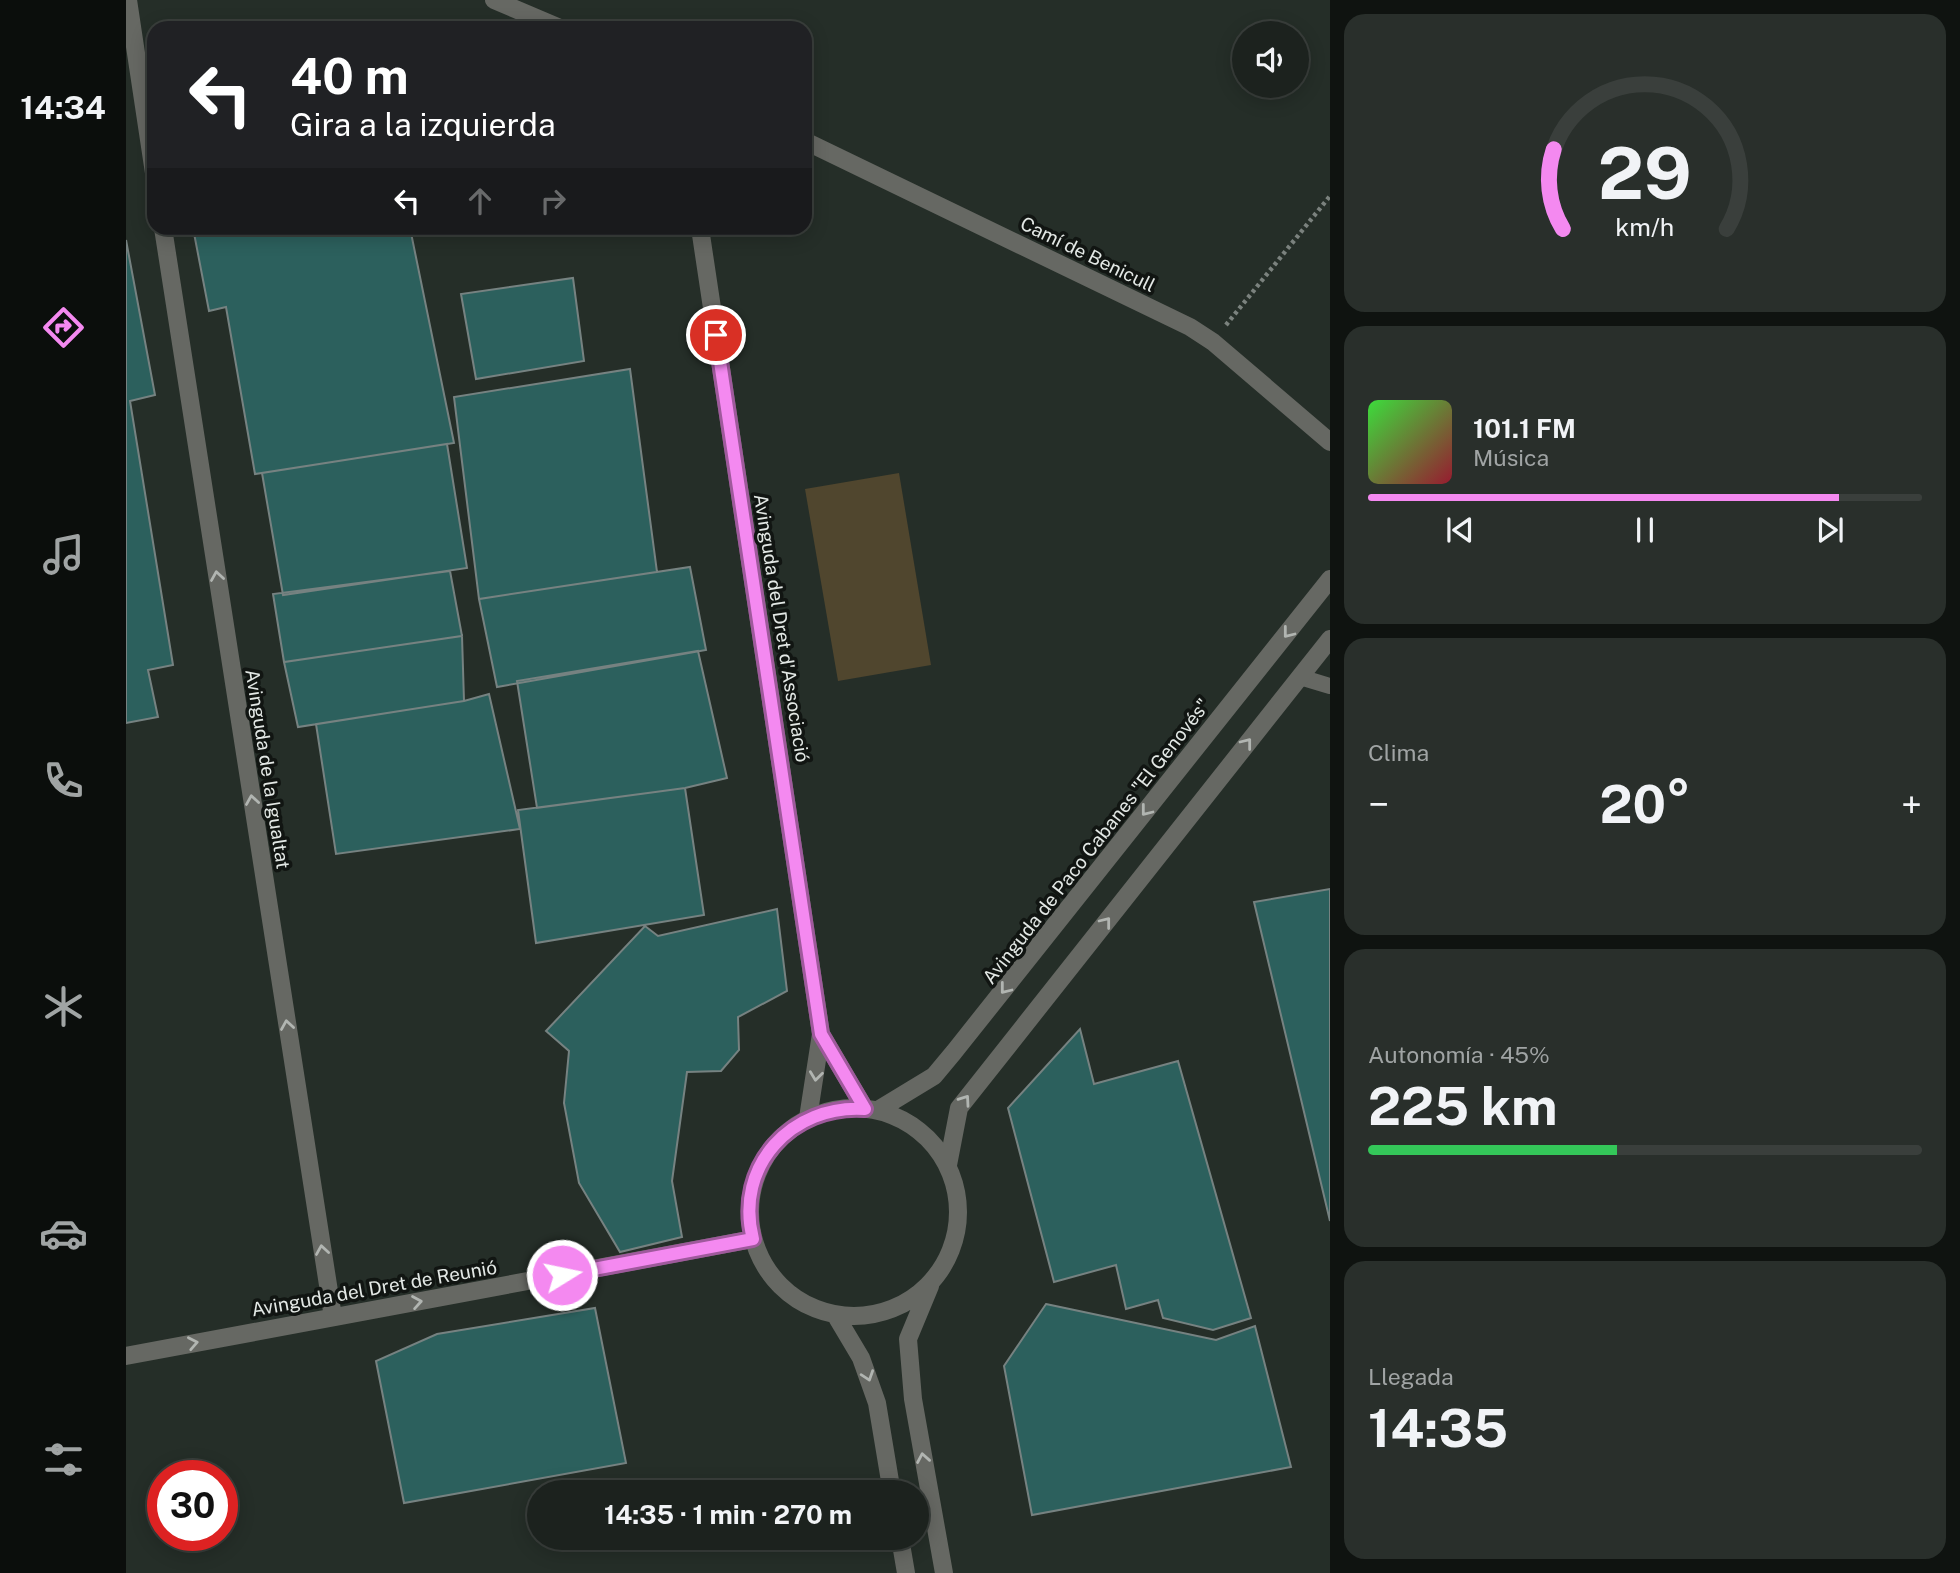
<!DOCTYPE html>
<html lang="es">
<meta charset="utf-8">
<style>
:root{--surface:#1c221e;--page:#292f2b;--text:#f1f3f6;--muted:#a0a4a4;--line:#3a3f3c;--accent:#f489f0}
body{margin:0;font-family:"Public Sans",sans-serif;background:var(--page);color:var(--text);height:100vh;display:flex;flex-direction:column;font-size:26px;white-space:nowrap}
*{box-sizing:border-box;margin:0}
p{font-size:23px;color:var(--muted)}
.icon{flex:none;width:38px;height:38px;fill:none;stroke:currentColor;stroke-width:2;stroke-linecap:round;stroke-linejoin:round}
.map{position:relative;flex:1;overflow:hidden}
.side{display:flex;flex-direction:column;gap:14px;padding:14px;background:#0f1310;width:630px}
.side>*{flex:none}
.top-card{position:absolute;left:21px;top:21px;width:665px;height:214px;border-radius:21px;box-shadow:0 4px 18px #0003,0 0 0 2px var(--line);background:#202124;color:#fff;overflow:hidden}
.fabs{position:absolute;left:1106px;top:21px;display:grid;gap:14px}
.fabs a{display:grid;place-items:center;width:77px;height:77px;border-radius:50%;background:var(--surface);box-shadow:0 4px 18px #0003,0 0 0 2px var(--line);font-size:35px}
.speed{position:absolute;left:21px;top:1460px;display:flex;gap:14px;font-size:35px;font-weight:700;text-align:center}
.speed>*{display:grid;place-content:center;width:91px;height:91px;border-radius:50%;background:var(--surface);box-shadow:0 4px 18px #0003,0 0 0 2px var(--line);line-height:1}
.speed .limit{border:10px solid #d22;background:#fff;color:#111}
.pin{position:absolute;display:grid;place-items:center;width:60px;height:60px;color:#fff;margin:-30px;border:4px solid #fff;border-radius:50%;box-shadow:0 2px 7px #0007}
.me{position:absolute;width:77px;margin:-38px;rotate:80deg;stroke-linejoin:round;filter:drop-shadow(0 0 5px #0008)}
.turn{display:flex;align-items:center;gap:24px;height:147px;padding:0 28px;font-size:32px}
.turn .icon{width:91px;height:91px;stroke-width:2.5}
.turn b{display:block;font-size:49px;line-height:60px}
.lanes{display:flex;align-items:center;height:66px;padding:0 28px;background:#0003;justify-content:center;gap:35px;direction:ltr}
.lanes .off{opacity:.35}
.big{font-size:52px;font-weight:700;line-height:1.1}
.side .widget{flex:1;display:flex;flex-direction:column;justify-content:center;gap:10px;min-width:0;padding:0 24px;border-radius:21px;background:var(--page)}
.side .dial{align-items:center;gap:0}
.dial svg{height:182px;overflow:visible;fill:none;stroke:var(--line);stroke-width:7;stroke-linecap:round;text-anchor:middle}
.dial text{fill:var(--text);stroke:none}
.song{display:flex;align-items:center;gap:21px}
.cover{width:84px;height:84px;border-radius:10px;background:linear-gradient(135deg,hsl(120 70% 55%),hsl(350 70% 35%))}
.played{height:7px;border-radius:4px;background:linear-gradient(90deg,var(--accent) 85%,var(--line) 85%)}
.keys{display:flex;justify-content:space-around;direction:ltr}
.heat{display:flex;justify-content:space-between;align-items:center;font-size:38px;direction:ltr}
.charge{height:10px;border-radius:5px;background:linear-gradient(90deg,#34c759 45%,var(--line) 0)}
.trip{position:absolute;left:401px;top:1480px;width:402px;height:70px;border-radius:35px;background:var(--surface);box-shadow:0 4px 18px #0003,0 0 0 2px var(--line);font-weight:700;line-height:70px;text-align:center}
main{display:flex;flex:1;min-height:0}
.tab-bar{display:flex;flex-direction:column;width:126px;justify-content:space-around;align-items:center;background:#0b0e0c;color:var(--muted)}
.tab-bar .icon{width:49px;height:49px}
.tab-bar .on{color:var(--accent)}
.tab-bar b{font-size:32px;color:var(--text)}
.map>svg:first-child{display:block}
</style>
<main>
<nav class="tab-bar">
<b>14:34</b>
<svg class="icon on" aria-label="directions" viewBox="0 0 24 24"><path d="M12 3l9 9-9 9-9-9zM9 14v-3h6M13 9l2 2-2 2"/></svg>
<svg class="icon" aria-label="music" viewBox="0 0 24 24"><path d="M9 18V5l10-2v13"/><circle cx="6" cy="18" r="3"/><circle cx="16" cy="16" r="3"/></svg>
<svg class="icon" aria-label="phone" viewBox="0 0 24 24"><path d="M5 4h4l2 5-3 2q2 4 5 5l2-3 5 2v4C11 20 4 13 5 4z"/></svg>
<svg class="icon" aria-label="climate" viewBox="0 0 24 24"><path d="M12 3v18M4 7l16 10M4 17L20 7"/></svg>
<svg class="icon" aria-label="car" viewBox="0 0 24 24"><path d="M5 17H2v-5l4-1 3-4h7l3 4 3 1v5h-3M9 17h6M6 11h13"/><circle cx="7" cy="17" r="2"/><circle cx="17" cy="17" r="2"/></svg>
<svg class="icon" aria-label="filters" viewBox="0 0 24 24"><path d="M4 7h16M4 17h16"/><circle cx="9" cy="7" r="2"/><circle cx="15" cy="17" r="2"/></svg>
</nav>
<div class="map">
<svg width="1204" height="1573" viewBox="0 0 1204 1573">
<rect width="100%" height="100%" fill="#252e28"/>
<!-- green -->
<path fill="#50462e" d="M773 473 805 665 712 681 679 489Z"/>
<!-- building -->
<path fill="#2c605d" stroke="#768281" stroke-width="2" d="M67 228H284L328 443 129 474 100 307 83 311Z
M0 240 29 395 4 401 47 665 22 670 32 717 0 723Z
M447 278 458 361 350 379 335 294Z
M504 369 531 572 353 599 328 397Z
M321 444 341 568 157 595 136 473Z
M564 567 580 650 371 687 353 599Z
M324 571 336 636 158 662 147 594Z
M336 636 338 701 172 727 158 662Z
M572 651 601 778 559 788 411 808 391 681Z
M363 694 394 829 210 854 190 724 338 701Z
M559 788 578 915 410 943 392 810Z
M1204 889V1221L1128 902Z
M651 909 661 991 612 1017 613 1050 595 1071 561 1072 546 1181 556 1237 494 1252 453 1183 438 1103 443 1051 420 1031 519 926 532 936Z
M954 1029 968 1084 1052 1061 1125 1318 1087 1330 1037 1318 1032 1300 1000 1309 990 1265 928 1282 882 1108Z
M920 1304 1090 1340 1129 1326 1165 1467 906 1515 878 1366Z
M469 1308 500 1463 278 1503 250 1361 311 1334Z"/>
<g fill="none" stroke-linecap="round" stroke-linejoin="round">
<!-- path -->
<path stroke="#7b827e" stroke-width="4.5" stroke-dasharray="3.5 3.5" stroke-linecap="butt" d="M1100 325 1204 196"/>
<!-- service -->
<path stroke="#666863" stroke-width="16" d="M1174 677 1204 686"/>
<!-- minor -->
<path stroke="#666863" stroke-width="18" d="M2 0 28 173
M368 0 434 28
M679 141 1064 327 1087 342 1204 442
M37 228 207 1317
M574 228 695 1034 682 1118
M695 1034 739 1109
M624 1212a104 104 0 1 1 208 0a104 104 0 1 1-208 0Z
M752 1110 808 1076 828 1052 1204 579
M822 1165 833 1108 1204 639
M804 1286 782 1339 787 1399 818 1573
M710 1316 735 1358 751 1403 766 1493
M0 1356 627 1239
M774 1538 780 1573"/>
</g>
<!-- one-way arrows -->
<defs><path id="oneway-chevron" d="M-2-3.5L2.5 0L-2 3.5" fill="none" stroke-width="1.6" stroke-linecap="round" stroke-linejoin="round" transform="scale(1.75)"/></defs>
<g stroke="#b1b5b1">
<use href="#oneway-chevron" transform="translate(91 576) rotate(-99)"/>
<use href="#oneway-chevron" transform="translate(1162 633) rotate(128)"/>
<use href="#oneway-chevron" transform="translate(1121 743) rotate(-52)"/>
<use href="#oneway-chevron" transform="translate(126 800) rotate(-99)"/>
<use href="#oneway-chevron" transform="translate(1020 811) rotate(128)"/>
<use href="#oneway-chevron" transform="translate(980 922) rotate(-52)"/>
<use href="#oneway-chevron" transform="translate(879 989) rotate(128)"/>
<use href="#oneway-chevron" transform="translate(161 1025) rotate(-99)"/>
<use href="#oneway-chevron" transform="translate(690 1076) rotate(97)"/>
<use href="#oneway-chevron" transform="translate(839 1100) rotate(-55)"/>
<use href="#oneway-chevron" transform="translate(196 1250) rotate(-99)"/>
<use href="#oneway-chevron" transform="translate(291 1302) rotate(-10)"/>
<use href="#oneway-chevron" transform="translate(67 1343) rotate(-11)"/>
<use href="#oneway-chevron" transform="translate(742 1376) rotate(71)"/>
<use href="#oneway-chevron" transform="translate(797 1458) rotate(-100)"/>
</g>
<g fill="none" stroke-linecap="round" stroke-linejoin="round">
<defs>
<path id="route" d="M436 1275 627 1239C608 1166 666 1104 739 1109L695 1034 590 335"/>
</defs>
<!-- route casing -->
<use href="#route" stroke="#9f599c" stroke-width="18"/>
<!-- route -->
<use href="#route" stroke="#f489f0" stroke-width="12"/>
</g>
<g text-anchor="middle" stroke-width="7" stroke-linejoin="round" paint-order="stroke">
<!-- street labels -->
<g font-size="19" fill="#e3e8e5" stroke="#111512">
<text transform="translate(962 254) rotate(26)" y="7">Camí de Benicull</text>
<text transform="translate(656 628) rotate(81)" y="7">Avinguda del Dret d'Associació</text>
<text transform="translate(142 769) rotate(81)" y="7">Avinguda de la Igualtat</text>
<text transform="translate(970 841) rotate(-52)" y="7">Avinguda de Paco Cabanes "El Genovés"</text>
<text transform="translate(248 1288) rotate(-10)" y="7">Avinguda del Dret de Reunió</text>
</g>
</g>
</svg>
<div class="fabs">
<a><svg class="icon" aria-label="sound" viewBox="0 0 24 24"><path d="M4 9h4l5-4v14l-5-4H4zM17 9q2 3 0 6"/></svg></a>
</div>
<div class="speed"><div class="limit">30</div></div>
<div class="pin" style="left:590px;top:335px;background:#d93025"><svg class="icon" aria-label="arrive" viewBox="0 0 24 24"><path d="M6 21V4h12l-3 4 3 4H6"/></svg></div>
<svg class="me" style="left:436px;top:1275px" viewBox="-20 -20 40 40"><circle r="17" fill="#f489f0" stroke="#fff" stroke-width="3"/><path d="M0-11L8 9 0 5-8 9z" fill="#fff"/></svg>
<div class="trip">14:35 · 1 min · 270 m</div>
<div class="top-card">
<div class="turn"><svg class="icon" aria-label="left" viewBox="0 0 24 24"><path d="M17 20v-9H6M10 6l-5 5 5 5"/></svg><div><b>40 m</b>Gira a la izquierda</div></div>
<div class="lanes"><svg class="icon" aria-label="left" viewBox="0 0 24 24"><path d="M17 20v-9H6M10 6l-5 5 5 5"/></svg><svg class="icon off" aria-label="ahead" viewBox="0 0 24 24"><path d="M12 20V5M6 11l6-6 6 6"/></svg><svg class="icon off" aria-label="right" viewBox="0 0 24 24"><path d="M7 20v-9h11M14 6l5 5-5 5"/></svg></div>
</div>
</div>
<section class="side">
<div class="widget dial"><svg viewBox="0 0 100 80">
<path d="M14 69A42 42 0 1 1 86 69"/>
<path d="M14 69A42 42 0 0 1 10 34" stroke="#f489f0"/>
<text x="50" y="56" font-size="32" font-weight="700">29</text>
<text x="50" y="72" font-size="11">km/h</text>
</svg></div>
<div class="widget">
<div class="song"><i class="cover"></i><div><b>101.1 FM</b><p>Música</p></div></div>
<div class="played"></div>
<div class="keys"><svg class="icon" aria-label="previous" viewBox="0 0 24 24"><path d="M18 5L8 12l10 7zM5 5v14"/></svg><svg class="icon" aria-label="pause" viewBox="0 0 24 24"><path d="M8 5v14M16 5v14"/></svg><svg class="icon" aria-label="next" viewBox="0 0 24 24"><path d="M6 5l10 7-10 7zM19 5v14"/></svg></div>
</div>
<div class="widget"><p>Clima</p>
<div class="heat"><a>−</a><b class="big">20°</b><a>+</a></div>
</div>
<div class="widget"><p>Autonomía · 45%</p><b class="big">225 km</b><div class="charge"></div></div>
<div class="widget"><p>Llegada</p><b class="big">14:35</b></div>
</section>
</main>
